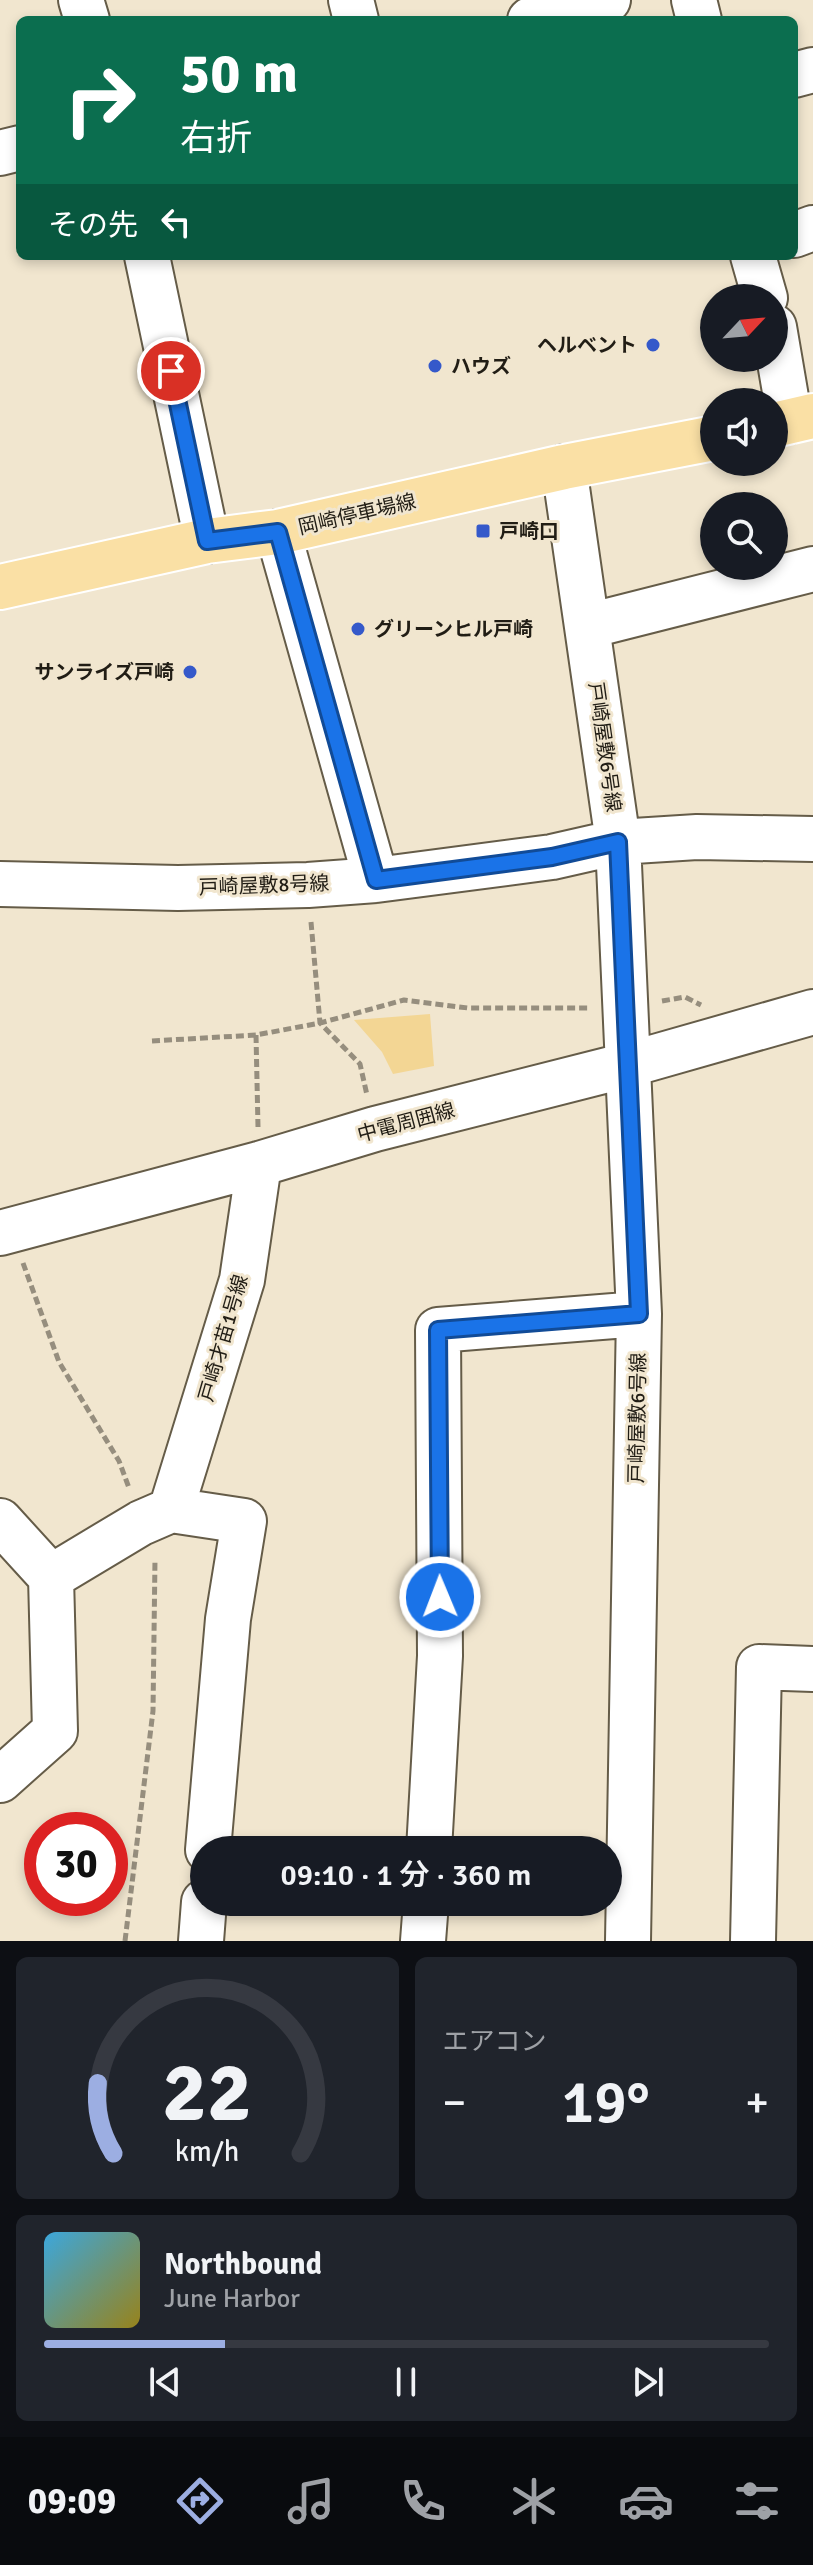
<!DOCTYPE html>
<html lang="ja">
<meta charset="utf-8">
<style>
:root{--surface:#171b24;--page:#20242c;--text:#f1f3f6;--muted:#9ea1a6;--line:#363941;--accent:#9caee2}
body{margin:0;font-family:Signika,"Noto Sans JP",sans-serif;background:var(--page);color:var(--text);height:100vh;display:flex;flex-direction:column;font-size:30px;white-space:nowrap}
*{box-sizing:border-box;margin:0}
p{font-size:26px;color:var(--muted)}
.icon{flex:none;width:44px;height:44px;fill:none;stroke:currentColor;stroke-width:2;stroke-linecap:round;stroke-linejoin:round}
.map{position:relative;height:1941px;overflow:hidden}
.sheet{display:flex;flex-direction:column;gap:16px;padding:16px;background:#0d0f14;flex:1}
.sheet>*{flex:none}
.top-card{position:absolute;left:16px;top:16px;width:782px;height:244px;border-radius:12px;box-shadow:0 4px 12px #0003;background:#0b6e4f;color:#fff;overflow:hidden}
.needle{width:52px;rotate:64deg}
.buttons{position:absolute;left:700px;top:284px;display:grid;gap:16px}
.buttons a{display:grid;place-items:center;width:88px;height:88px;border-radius:50%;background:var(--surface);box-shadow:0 4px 12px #0003;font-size:40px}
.speed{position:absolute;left:24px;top:1812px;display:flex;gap:16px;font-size:40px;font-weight:700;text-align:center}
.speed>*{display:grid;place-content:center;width:104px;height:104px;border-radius:50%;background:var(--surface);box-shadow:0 4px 12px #0003;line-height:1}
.speed .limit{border:12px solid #d22;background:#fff;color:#111}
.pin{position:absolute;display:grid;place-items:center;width:68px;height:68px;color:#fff;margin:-34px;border:4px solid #fff;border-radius:50%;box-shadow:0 2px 8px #0007}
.me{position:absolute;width:88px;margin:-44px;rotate:359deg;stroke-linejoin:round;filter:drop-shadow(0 0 6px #0008)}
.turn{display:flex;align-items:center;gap:28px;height:168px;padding:0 32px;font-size:36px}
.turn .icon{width:104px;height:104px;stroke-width:2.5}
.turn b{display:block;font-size:56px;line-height:68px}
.then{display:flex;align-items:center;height:76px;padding:0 32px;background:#0003;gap:16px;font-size:30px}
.big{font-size:60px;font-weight:600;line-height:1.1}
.sheet .tile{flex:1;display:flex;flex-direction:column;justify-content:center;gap:12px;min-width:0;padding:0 28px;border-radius:12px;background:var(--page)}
.sheet .dial{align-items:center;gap:0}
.dial svg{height:208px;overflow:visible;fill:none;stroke:var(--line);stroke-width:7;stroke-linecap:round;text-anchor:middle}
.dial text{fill:var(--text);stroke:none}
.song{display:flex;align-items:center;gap:24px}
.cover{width:96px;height:96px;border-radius:12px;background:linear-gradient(135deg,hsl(200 70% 55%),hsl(50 70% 35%))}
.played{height:8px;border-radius:4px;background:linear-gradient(90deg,var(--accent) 25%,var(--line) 25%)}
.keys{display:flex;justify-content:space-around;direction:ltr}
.heat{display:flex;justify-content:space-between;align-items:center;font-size:44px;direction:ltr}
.sheet .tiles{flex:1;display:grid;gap:16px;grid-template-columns:1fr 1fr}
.tile:last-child{grid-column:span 2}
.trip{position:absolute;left:190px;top:1836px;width:432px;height:80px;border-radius:40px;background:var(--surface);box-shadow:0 4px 12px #0003;font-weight:600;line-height:80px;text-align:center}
.menu{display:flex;height:128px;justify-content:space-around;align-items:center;background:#090b0e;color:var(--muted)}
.menu .icon{width:56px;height:56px}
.menu .on{color:var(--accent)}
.menu b{font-size:36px;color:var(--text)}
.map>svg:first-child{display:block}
</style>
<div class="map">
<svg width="813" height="1941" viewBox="0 0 813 1941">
<rect width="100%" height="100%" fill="#f1e6cf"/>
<!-- green -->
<path fill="#f3d694" d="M430 1014 434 1066 393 1074 382 1052 354 1020Z"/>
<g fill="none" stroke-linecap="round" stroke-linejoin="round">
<defs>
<path id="minor" d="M81 0 87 20
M351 0 356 20
M694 0 699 20
M530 20 608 0
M794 75 813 70
M0 153 20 148
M794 235 813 228
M147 256 207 541
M753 256 765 298
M774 327 790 421
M564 467 618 842 639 1314 628 1941
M278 532 376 880
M588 626 813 569
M0 884 178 888 308 885 376 880 552 857 618 842 697 837 813 839
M0 1233 259 1164 375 1129 627 1065 813 1012
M171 1510 242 1280 259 1164
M0 1521 51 1577 55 1731 0 1780
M51 1577 141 1523 171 1510 244 1521 228 1619 208 1850
M429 1850 440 1656 438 1330 639 1314
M201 1941 204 1902
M423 1941 426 1902
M753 1941 759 1667 813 1669"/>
<path id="major" d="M774 425 813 416
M0 587 207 541 278 532 564 467 714 438"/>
</defs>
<!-- minor casing -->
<use href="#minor" stroke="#655c48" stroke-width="48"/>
<!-- major casing -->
<use href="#major" stroke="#fff" stroke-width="48"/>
<!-- path -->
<path stroke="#968e7e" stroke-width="5" stroke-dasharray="8 4" stroke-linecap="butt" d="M311 922 320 1023 360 1064 367 1095
M662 1001 685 997 701 1005
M256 1035 258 1127
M152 1041 256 1035 320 1023 404 1000 468 1008H588
M23 1263 59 1362 119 1461 129 1488
M125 1941 153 1711 155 1559"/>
<!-- minor -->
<use href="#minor" stroke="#fff" stroke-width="44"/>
<!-- major -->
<use href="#major" stroke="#fae0a5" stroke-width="44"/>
</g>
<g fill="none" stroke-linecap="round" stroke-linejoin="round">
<defs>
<path id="route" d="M171 371 207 541 278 532 376 880 552 857 618 842 639 1314 438 1330 440 1597"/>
</defs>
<!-- route casing -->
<use href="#route" stroke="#114b97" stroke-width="20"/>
<!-- route -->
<use href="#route" stroke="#1a73e8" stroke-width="14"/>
</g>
<!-- markers -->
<g fill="#3559ca" stroke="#f1e6cf" stroke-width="3">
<circle cx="653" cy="345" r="8"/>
<circle cx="435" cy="366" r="8"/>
<rect x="475" y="523" width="16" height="16" rx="4"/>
<circle cx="358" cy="629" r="8"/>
<circle cx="190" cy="672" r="8"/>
</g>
<g text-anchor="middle" stroke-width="6" stroke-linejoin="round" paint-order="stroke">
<!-- poi labels -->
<g font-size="20" font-weight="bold" fill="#211d15" stroke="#f1e6cf" text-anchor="start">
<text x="637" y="352" text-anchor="end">ヘルベント</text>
<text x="451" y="373">ハウズ</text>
<text x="499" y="538">戸崎口</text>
<text x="374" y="636">グリーンヒル戸崎</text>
<text x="174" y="679" text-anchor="end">サンライズ戸崎</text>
</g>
<!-- street labels -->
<g font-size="20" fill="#211d15" stroke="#f1e6cf">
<text transform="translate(357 514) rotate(-13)" y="7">岡崎停車場線</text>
<text transform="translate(605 747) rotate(82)" y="7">戸崎屋敷6号線</text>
<text transform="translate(264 885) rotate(-2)" y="7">戸崎屋敷8号線</text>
<text transform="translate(406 1122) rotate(-15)" y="7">中電周囲線</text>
<text transform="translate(223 1338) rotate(-74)" y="7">戸崎才苗1号線</text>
<text transform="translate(637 1418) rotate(-89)" y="7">戸崎屋敷6号線</text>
</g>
</g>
</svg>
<div class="buttons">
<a><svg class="needle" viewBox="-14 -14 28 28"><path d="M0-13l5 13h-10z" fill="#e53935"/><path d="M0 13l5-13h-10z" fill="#9ea1a6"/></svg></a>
<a><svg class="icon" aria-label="sound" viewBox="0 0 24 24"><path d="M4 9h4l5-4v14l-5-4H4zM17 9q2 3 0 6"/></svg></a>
<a><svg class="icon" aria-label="search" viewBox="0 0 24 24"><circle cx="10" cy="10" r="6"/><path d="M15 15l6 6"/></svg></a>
</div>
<div class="speed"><div class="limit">30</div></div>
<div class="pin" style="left:171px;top:371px;background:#d93025"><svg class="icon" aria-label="arrive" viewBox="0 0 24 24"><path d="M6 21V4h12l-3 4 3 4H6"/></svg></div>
<svg class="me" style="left:440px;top:1597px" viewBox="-20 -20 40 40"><circle r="17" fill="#1a73e8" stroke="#fff" stroke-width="3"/><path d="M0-11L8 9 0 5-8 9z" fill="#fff"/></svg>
<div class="trip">09:10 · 1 分 · 360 m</div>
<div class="top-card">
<div class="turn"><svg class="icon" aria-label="right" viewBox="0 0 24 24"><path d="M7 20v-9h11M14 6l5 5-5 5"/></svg><div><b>50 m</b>右折</div></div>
<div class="then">その先<svg class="icon" aria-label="left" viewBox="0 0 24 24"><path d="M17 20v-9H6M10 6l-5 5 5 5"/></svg></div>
</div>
</div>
<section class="sheet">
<div class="tiles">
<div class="tile dial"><svg viewBox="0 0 100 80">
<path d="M14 69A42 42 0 1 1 86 69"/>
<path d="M14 69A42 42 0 0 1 8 42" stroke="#9caee2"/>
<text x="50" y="56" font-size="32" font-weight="700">22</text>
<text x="50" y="72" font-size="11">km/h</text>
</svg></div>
<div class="tile"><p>エアコン</p>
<div class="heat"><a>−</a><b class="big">19°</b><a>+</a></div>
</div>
<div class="tile">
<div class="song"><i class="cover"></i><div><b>Northbound</b><p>June Harbor</p></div></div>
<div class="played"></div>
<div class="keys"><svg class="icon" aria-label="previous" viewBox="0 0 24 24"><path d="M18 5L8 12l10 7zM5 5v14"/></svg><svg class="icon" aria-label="pause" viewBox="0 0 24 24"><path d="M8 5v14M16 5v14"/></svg><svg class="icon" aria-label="next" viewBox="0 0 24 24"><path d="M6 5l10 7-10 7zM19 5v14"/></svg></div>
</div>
</div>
</section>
<nav class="menu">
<b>09:09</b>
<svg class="icon on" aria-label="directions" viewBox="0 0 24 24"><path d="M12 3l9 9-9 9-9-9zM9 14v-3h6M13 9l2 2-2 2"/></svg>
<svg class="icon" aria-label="music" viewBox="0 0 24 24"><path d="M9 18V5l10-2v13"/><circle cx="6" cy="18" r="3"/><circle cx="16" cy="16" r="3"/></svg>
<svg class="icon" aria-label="phone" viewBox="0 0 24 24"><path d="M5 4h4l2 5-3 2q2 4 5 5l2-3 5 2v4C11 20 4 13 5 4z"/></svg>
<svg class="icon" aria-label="climate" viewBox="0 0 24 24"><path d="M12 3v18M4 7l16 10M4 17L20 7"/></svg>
<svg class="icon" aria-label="car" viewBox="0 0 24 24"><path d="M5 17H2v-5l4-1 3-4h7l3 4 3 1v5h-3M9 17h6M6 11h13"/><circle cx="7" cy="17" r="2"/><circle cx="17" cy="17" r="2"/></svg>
<svg class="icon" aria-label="filters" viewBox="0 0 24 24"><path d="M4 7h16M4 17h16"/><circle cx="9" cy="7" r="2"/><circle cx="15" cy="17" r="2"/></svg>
</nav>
